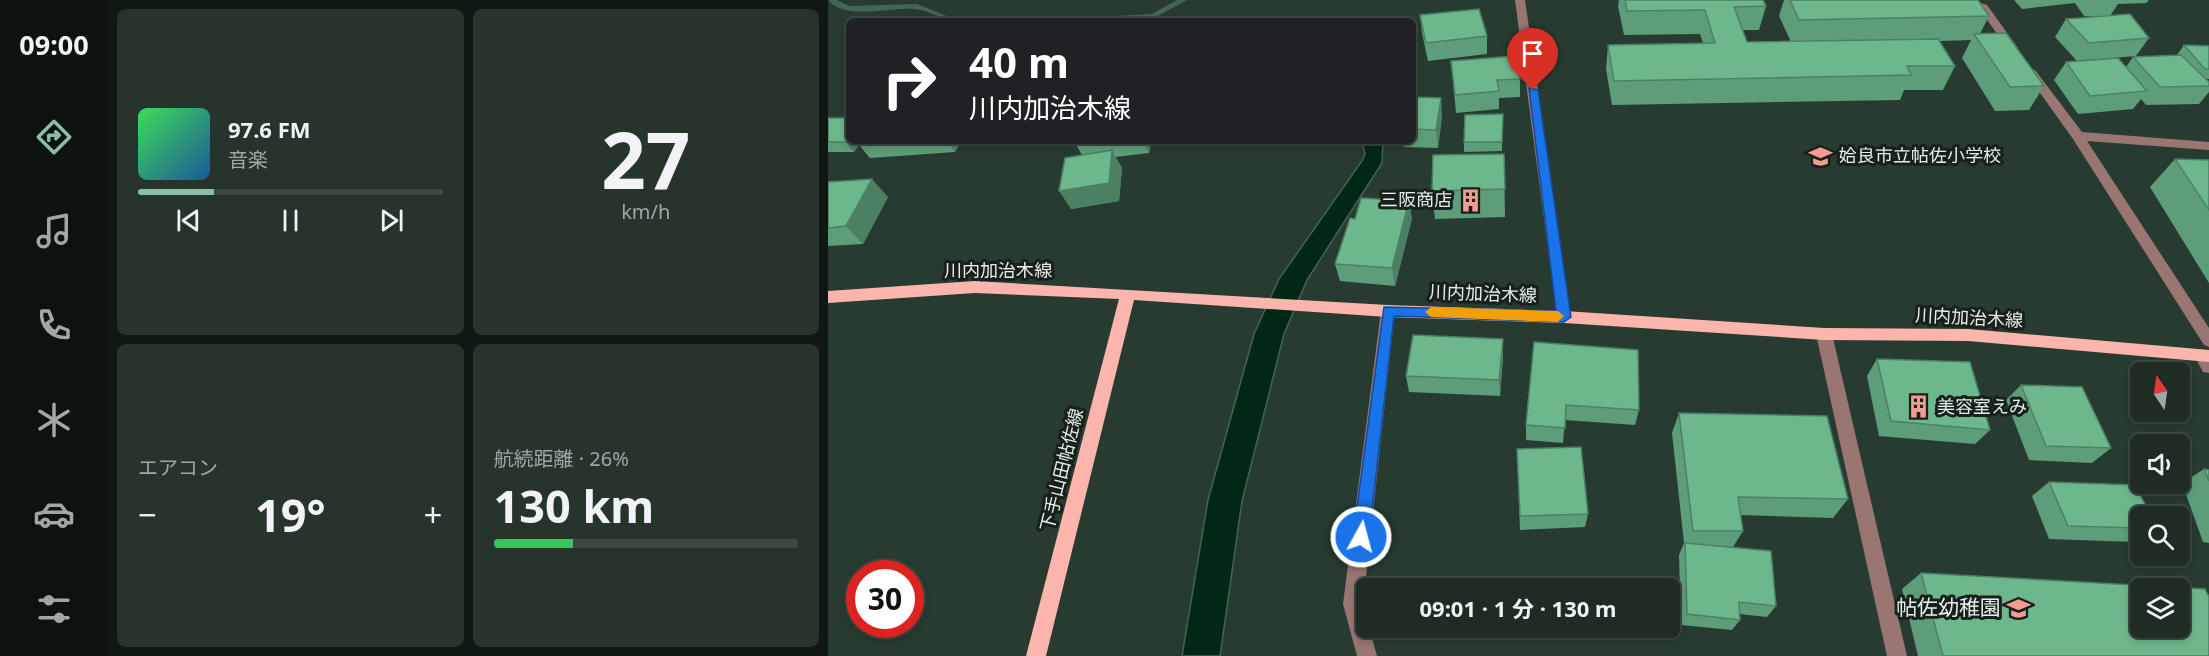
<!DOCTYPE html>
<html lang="ja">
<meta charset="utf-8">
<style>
:root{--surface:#1e2c24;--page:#26342c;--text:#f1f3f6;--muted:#a1a7a6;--line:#3c4841;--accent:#8abfa5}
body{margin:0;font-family:"Noto Sans","Noto Sans JP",sans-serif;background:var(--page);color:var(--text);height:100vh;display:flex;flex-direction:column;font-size:22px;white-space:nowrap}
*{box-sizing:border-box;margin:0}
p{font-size:20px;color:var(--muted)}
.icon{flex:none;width:33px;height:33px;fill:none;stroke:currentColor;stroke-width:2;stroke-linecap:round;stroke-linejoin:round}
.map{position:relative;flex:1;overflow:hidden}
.details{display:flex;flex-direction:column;gap:9px;padding:9px;background:#101814;width:720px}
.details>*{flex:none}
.guide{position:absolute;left:18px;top:18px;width:570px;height:126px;border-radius:9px;box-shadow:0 3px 9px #0003,0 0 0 2px var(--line);background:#202124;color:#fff;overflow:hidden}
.needle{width:39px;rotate:347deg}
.tools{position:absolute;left:1302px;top:362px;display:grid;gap:12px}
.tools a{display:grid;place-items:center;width:60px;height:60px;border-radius:9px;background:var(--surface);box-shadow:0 3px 9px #0003,0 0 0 2px var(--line);font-size:30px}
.speed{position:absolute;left:18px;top:560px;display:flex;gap:12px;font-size:30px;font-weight:700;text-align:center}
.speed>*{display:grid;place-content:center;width:78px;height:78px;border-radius:50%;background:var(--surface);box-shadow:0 3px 9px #0003,0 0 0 2px var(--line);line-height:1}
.speed .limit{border:9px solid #d22;background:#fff;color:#111}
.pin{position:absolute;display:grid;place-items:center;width:51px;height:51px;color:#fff;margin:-62px -26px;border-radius:50% 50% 50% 0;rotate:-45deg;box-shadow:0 0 6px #0007}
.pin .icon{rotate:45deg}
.me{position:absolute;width:66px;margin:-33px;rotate:7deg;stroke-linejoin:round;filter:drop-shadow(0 0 4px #0008)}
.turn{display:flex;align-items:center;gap:21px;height:126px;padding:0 24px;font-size:27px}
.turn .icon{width:78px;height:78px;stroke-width:2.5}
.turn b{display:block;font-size:42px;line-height:51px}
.big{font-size:45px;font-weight:700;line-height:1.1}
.details .card{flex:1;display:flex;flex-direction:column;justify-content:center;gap:9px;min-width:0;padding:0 21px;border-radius:9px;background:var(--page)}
.details .dial{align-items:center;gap:0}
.dial b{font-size:78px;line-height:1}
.song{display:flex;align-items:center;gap:18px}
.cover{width:72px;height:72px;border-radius:9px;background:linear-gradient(135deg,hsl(130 70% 55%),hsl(210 70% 35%))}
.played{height:6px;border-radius:3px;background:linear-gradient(90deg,var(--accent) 25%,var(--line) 25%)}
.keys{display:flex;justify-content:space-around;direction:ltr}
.heat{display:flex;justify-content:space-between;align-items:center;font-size:33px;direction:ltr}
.charge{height:9px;border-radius:4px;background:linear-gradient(90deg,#34c759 26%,var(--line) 0)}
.details .tiles{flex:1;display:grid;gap:9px;grid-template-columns:repeat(2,1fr)}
.trip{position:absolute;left:528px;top:578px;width:324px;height:60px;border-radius:9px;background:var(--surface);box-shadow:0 3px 9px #0003,0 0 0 2px var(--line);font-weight:700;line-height:60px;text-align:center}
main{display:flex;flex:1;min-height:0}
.tab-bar{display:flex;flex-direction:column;width:108px;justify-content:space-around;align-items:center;background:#0c120e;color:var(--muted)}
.tab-bar .icon{width:42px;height:42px}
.tab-bar .on{color:var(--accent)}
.tab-bar b{font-size:27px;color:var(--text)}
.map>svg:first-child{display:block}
</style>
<main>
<nav class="tab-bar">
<b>09:00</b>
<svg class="icon on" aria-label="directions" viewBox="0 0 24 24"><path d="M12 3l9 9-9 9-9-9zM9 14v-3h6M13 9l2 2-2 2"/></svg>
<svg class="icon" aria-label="music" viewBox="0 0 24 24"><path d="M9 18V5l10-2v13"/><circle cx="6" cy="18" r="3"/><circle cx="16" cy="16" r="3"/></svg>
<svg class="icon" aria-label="phone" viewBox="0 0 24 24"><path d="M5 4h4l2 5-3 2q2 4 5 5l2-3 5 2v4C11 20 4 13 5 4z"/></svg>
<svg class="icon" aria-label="climate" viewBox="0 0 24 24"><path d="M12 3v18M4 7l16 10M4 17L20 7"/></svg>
<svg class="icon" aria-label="car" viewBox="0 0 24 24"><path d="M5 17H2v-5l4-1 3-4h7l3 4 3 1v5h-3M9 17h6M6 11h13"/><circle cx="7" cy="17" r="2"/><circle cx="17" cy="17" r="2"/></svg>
<svg class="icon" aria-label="filters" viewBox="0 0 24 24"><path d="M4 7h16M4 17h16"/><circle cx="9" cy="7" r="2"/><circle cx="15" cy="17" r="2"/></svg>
</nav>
<section class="details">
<div class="tiles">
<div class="card">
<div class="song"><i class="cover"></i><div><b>97.6 FM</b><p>音楽</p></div></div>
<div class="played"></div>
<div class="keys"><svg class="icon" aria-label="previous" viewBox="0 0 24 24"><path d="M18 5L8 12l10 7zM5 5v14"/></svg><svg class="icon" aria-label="pause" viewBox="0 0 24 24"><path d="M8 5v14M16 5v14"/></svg><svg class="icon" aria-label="next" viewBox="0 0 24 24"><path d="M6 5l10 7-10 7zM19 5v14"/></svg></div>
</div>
<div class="card dial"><b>27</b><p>km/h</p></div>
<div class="card"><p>エアコン</p>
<div class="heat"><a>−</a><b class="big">19°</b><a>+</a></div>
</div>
<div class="card"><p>航続距離 · 26%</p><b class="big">130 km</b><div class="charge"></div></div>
</div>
</section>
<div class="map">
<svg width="1381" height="656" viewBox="0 0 1381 656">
<rect width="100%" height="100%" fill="#283b30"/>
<!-- water -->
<path fill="#002815" stroke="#446454" stroke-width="1.5" d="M534 141H555L554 163 479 280 456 334 414 501 392 656H354L380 500 426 334 451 279 534 161 537 154Z"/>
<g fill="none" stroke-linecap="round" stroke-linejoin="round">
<!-- stream -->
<path fill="#446454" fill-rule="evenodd" d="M0 0H9L21 6 89 4 131 21C115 21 102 10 86 9 60 7 18 21 0 0Z
M349 0H359L326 18 248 21 252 18 324 14Z"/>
<!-- minor -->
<path fill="#997672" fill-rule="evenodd" d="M687 0H697L743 317 741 321H731L729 317Z
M1127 0H1143L1159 5 1190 48 1189 50H1181L1151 9Z
M1203 69 1207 70 1254 132 1381 142V150L1259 141 1381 328V347L1376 345 1245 139 1197 72Z
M560 305 565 307 567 311 535 604 538 627H541L549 656H529L515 604 553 311 555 307Z
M996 328 1001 330 1004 334 1079 656H1059L988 334 991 330Z
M1374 349 1381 353V373L1375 372 1366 355 1369 351Z"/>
<!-- major -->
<path fill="#fbb5ac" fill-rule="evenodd" d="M147 281 560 305 736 311 996 328 1140 329 1381 350V362L1140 341 996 340 736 323 560 317 306 300 218 656H198L291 299 147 293 0 303V291Z"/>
</g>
<!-- wall -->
<path fill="#5e9d79" d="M791 0H935L938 6 931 30H915L919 42H963L951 16 956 0H1150L1161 16 1152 34 1216 86 1201 110 1167 111 1134 58 1143 40 1112 41 1127 66 1115 90H1076L1072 100 784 105 778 69 780 45 875 43 872 34 796 35 790 6Z
M1186 0H1321L1318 3 1290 4 1282 16 1321 38 1308 56 1249 61 1227 37 1238 19 1268 17 1256 16 1247 3 1194 9Z
M592 15 659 36V54L600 61 594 33Z
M1356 45 1381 46V79H1378L1381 82V92L1371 104 1318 105 1313 99 1305 109 1250 114 1226 80 1238 62 1298 67 1305 57 1349 55Z
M623 61 692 79V97L671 98V109L628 113Z
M585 97 614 116 610 148 576 147 575 141H585Z
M675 114 674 151 636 152V142Z
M0 118 21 141H133L127 152 42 158 31 145 26 152H0Z
M246 141H323L321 153 287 157 294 168 291 201 243 209 254 155Z
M676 154 677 217 607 219 604 191Z
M1347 159 1381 160V283L1322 187Z
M0 182 60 197 35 244 0 246Z
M584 218 567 286 512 281 507 264Z
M810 350 811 410 807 425 737 420 735 443 698 440V425Z
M675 356 672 396 581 392 578 376Z
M1049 359 1162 430 1147 444 1051 436 1039 376Z
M1193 385 1283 448 1264 463 1201 460 1178 400Z
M851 413 1020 499 1005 518 912 515 915 531 905 547 948 606 939 617 911 614 912 620 904 630 853 625 851 555 856 543 844 433Z
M689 449 760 514 757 527 692 530Z
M1376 469 1381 470V543L1375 542 1354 483Z
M1221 482 1312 516V538L1307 542 1221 539 1204 496Z
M1093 573 1381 656H1090L1074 589Z"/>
<!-- shaded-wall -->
<path fill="#4c8063" d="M613 98 614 116 610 148 608 130Z
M21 138V141H27L31 145 26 152 17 142Z
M119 141H133L127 152Z
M315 141H323L321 153Z
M284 150 294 168 291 201 243 209 231 191Z
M44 179 60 197 35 244 18 226Z
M581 201 584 218 567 286 564 268Z
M675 339V356L672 396 671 380Z"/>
<!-- building -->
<path fill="#6db78d" stroke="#4c8063" stroke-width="1.5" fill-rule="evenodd" d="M797 0H935L938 6 906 7 919 42 1110 39 1127 66H1079L1083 75 786 81 780 45 887 43 877 10 799 11Z
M962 0H1150L1161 16 971 20Z
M651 9 659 36 598 43 592 15Z
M1302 14 1321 38 1261 43 1238 19Z
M1178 33 1216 86 1182 87 1146 34Z
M1356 45 1381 46V69H1377Z
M1353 55 1381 82V86L1332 87 1305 57Z
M687 56 692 79 669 80 671 91 627 95 623 61Z
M1290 58 1319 91 1262 96 1238 62Z
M585 97 613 98 608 130 585 129Z
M675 114 674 142H636L637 115Z
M0 118H21V138L17 142H0Z
M284 150 281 183 231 191 237 158Z
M676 154 677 189 604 191 605 155Z
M1347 159 1381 160V210Z
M44 179 18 226 0 228V182Z
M533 198 581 201 564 268 507 264 522 218 527 219Z
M585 335 675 339 671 380 578 376Z
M706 342 810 350 811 410 738 405 737 428 698 425Z
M1049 359 1142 362 1162 430 1063 421Z
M1193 385 1254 387 1283 448 1218 446Z
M851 413 999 416 1020 499 910 497 915 531H865Z
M753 447 760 514 692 516 689 449Z
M1376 469 1381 470V481Z
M1221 482 1307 485 1323 516H1312V528L1240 526Z
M857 543 943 551 948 606 911 602 912 620 859 614Z
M1093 573 1377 589 1381 597V656H1115ZM1312 588H1352V627H1312Z"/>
<!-- route -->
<path fill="#1a73e8" stroke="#114b97" stroke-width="1.5" d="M701 88 710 90 743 317 736 322 566 316 541 537 539 542 533 544 527 542 525 537 556 307 728 311Z"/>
<!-- slow -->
<path fill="#f59e0b" d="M603 307 730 311 736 316 730 322 603 317 597 312Z"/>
<!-- icons -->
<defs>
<symbol id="school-bare" viewBox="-9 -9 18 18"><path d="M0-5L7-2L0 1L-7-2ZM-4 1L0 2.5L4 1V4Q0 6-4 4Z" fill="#f59c92" stroke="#17201b" stroke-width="2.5" paint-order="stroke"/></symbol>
<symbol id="building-bare" viewBox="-9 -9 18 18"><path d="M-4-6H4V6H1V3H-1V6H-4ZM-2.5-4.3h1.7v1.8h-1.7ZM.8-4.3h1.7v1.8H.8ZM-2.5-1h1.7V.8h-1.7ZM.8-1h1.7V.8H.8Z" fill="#f59c92" stroke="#17201b" stroke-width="2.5" paint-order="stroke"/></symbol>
</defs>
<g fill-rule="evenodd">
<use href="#school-bare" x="976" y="140" width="33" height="33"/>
<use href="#building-bare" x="626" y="184" width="33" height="33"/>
<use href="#building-bare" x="1074" y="390" width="33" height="33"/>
<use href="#school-bare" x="1174" y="592" width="33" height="33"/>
</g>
<g text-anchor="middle" stroke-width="6" stroke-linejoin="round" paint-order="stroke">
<!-- poi labels -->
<g font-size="18" fill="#e4efe8" stroke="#17201b" text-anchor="start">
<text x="1011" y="162">姶良市立帖佐小学校</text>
<text x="624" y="206" text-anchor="end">三阪商店</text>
<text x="1109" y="413">美容室えみ</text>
</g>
<!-- street labels -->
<g font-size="18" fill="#e4efe8" stroke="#17201b">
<text x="170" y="277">川内加治木線</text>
<text transform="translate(655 294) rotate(2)" y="6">川内加治木線</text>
<text transform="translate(1141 318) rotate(3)" y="6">川内加治木線</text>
<text transform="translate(234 470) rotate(-76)" y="6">下手山田帖佐線</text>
</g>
<!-- near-poi labels -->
<g font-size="21" fill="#e4efe8" stroke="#17201b" text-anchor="end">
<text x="1173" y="615">帖佐幼稚園</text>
</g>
</g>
</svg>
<div class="tools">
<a><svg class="needle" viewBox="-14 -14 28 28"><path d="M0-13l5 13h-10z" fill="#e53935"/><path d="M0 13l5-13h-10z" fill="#a1a7a6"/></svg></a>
<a><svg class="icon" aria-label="sound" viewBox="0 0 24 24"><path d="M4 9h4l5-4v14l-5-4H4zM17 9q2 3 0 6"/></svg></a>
<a><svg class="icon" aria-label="search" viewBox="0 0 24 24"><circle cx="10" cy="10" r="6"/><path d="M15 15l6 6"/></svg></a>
<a><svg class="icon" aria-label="layers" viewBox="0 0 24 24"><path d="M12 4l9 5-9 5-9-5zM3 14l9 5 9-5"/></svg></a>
</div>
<div class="speed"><div class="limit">30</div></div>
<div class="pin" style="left:705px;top:90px;background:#d93025"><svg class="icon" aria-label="arrive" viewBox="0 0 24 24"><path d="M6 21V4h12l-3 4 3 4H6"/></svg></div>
<svg class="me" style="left:533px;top:537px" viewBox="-20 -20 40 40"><circle r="17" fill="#1a73e8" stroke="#fff" stroke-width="3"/><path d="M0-11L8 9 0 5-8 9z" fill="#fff"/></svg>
<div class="trip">09:01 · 1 分 · 130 m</div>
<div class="guide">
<div class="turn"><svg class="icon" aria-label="right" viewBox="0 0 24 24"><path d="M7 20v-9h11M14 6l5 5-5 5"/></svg><div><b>40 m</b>川内加治木線</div></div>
</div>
</div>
</main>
